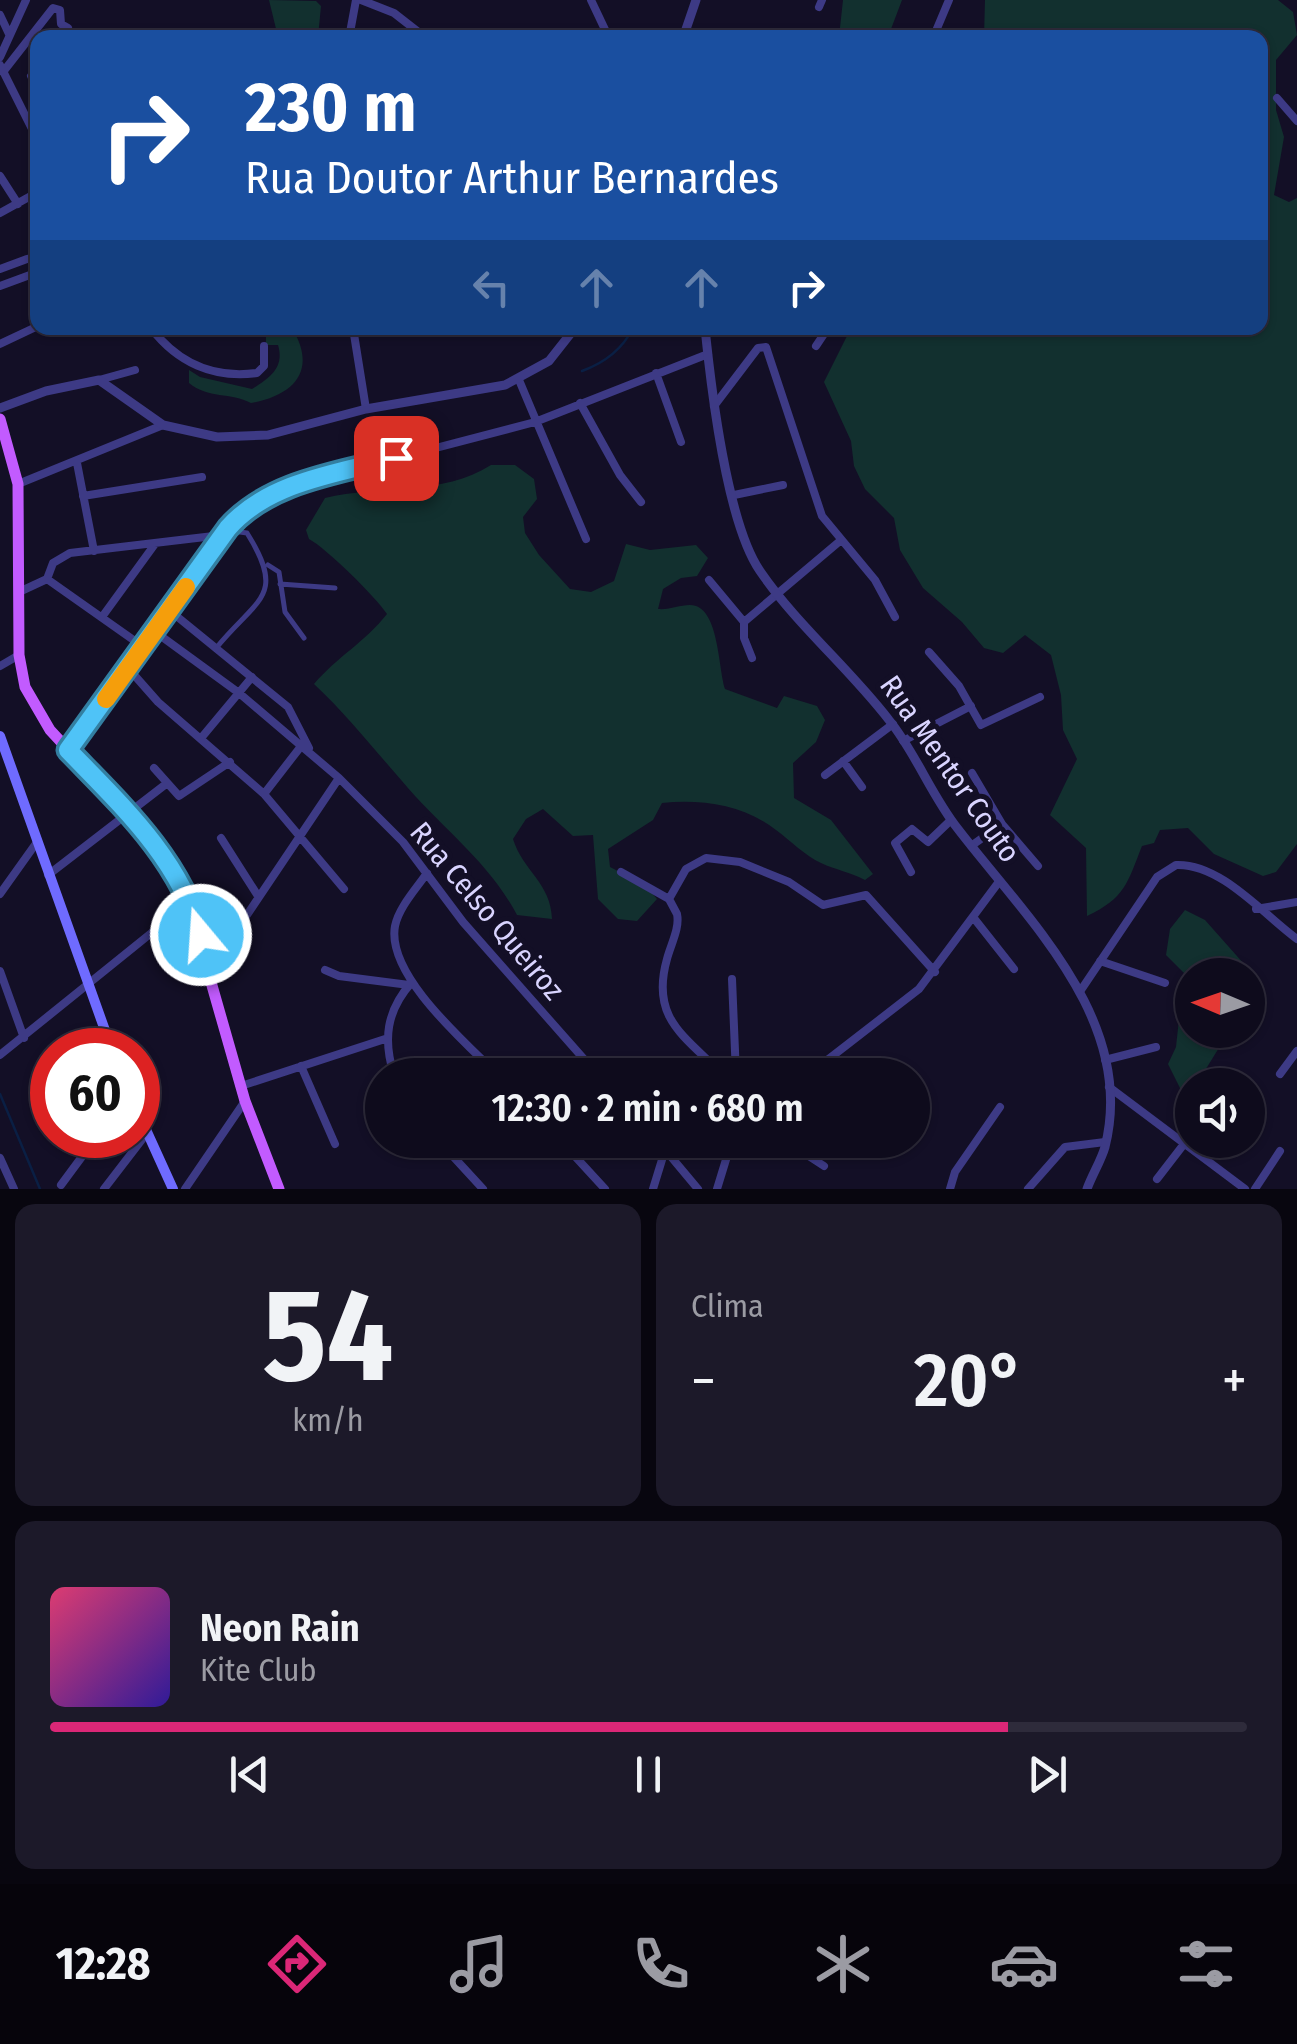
<!DOCTYPE html>
<html lang="pt">
<meta charset="utf-8">
<style>
:root{--surface:#0e0b1c;--page:#1c1929;--text:#f1f3f6;--muted:#9b9ba3;--line:#2e2b3b;--accent:#db2777}
body{margin:0;font-family:"Fira Sans Condensed",sans-serif;background:var(--page);color:var(--text);height:100vh;display:flex;flex-direction:column;font-size:38px;white-space:nowrap}
*{box-sizing:border-box;margin:0}
p{font-size:32px;color:var(--muted)}
.icon{flex:none;width:55px;height:55px;fill:none;stroke:currentColor;stroke-width:2;stroke-linecap:round;stroke-linejoin:round}
.map{position:relative;height:1189px;overflow:hidden}
.details{display:flex;flex-direction:column;gap:15px;padding:15px;background:#08060f;flex:1}
.details>*{flex:none}
.guide{position:absolute;left:30px;top:30px;width:1238px;height:305px;border-radius:20px;box-shadow:0 2px 8px #0004,0 0 0 2px var(--line);background:#1a4fa0;color:#fff;overflow:hidden}
.needle{width:65px;rotate:272deg}
.fabs{position:absolute;left:1175px;top:958px;display:grid;gap:20px}
.fabs a{display:grid;place-items:center;width:90px;height:90px;border-radius:50%;background:var(--surface);box-shadow:0 2px 8px #0004,0 0 0 2px var(--line);font-size:50px}
.speed{position:absolute;left:30px;top:1028px;display:flex;gap:20px;font-size:50px;font-weight:700;text-align:center}
.speed>*{display:grid;place-content:center;width:130px;height:130px;border-radius:50%;background:var(--surface);box-shadow:0 2px 8px #0004,0 0 0 2px var(--line);line-height:1}
.speed .limit{border:15px solid #d22;background:#fff;color:#111}
.pin{position:absolute;display:grid;place-items:center;width:85px;height:85px;color:#fff;margin:-42px;border-radius:20px;box-shadow:0 5px 15px #0006}
.me{position:absolute;width:110px;margin:-55px;rotate:342deg;stroke-linejoin:round;filter:drop-shadow(0 0 8px #0008)}
.turn{display:flex;align-items:center;gap:35px;height:210px;padding:0 50px;font-size:45px}
.turn .icon{width:130px;height:130px;stroke-width:2.5}
.turn b{display:block;font-size:70px;line-height:85px}
.lanes{display:flex;align-items:center;height:95px;padding:0 50px;background:#0003;justify-content:center;gap:50px;direction:ltr}
.lanes .off{opacity:.35}
.big{font-size:75px;font-weight:600;line-height:1.1}
.details .card{flex:1;display:flex;flex-direction:column;justify-content:center;gap:15px;min-width:0;padding:0 35px;border-radius:20px;background:var(--page)}
.details .dial{align-items:center;gap:0}
.dial b{font-size:130px;line-height:1}
.song{display:flex;align-items:center;gap:30px}
.cover{width:120px;height:120px;border-radius:15px;background:linear-gradient(135deg,hsl(340 70% 55%),hsl(250 70% 35%))}
.played{height:10px;border-radius:5px;background:linear-gradient(90deg,var(--accent) 80%,var(--line) 80%)}
.keys{display:flex;justify-content:space-around;direction:ltr}
.heat{display:flex;justify-content:space-between;align-items:center;font-size:55px;direction:ltr}
.details .tiles{flex:1;display:grid;gap:15px;grid-template-columns:1fr 1fr}
.card:last-child{grid-column:span 2}
.trip{position:absolute;left:365px;top:1058px;width:565px;height:100px;border-radius:50px;background:var(--surface);box-shadow:0 2px 8px #0004,0 0 0 2px var(--line);font-weight:600;line-height:100px;text-align:center}
.tabs{display:flex;height:160px;justify-content:space-around;align-items:center;background:#06040b;color:var(--muted)}
.tabs .icon{width:70px;height:70px}
.tabs .on{color:var(--accent)}
.tabs b{font-size:45px;color:var(--text)}
.map>svg:first-child{display:block}
</style>
<div class="map">
<svg width="1297" height="1189" viewBox="0 0 1297 1189">
<rect width="100%" height="100%" fill="#130f26"/>
<!-- green -->
<path fill="#12302f" d="M269 0 316 1 321 6 318 37H278Z
M843 0H902L888 37H839Z
M985 0H1278L1293 12 1297 35 1276 60V110L1284 137 1274 195 1289 202 1297 198V844L1276 872 1263 876 1214 854 1188 828 1160 830 1154 843 1142 846C1127 884 1125 898 1087 916L1086 848 1050 815 1077 759 1063 730 1061 695 1051 655 1025 635 1003 653 984 648 962 622 923 588 900 550 894 518 865 489 854 466 851 441 824 382 851 328H1260V38L984 37Z
M266 328H292C317 369 296 395 251 403 231 392 208 399 189 383V370L200 377 252 389C269 378 285 368 278 345H266Z
M491 465H515L534 479 537 499 523 517 525 533 539 555 570 589 591 592 614 581 626 544 650 550 696 545 708 558 697 576 681 578 663 589 658 609C670 610 679 605 690 605 719 605 718 667 725 689L777 708 784 696 817 706 825 720 816 742 793 763 794 798 831 820 873 874 865 880C850 872 836 870 821 863 805 856 790 840 776 830 744 805 702 799 662 803L653 820 608 849 610 867 645 885 657 899 637 921 618 919 598 899 593 835 573 836 543 809 526 819 513 839C523 871 551 883 552 919L517 915C488 860 441 828 402 781 373 748 346 714 314 684 337 657 365 642 387 614 376 597 326 548 309 539L306 530 325 498C379 485 443 496 491 465Z
M1185 910 1205 920 1244 964 1243 975H1192V1030H1230L1196 1085 1181 1090 1168 1064 1176 1047 1184 973 1166 955 1170 929Z"/>
<g fill="none" stroke-linecap="round" stroke-linejoin="round">
<!-- stream -->
<path stroke="#0a1f44" stroke-width="2.5" d="M582 371C604 363 622 350 633 328
M0 1094 40 1189"/>
<!-- pedestrian -->
<path stroke="#3d3a85" stroke-width="5" d="M268 565 279 572 285 612 304 638
M280 584 335 588
M217 647C257 598 287 597 247 533L226 530"/>
<!-- minor -->
<path stroke="#3d3a85" stroke-width="8" d="M361 0 394 13 426 38
M591 0 609 38
M819 7 822 0
M0 15 9 34
M349 38 356 0
M933 38 949 0
M0 57 26 0
M0 65 38 141
M3 72 53 8 60 10 61 24 68 28
M31 76 38 90
M1277 98 1297 121
M0 176 18 204
M0 213 38 192
M0 269 27 259
M0 286 38 272
M151 328C177 362 213 379 257 373L264 366V346
M353 328 366 409
M0 344 38 326
M816 346 828 328
M656 373 681 442
M99 380 135 370
M519 380 586 539
M580 403 620 475 641 502
M714 406 758 348 766 347 822 516 875 580 895 617
M77 463 94 551
M18 484 163 425
M734 495 783 485
M83 496 202 477
M47 579 53 563 70 553 222 535
M709 580 744 622V638L752 658
M19 592 47 579 142 646
M169 610 288 707 309 748
M102 617 155 544
M744 622 840 541
M154 631 239 693 339 778 403 842 463 922 598 1075
M929 652 959 686 981 725 1040 697
M0 666 19 655
M128 668 158 702 264 794 344 889
M202 737 252 677
M903 741 971 706
M68 750 226 530 250 505 313 480 535 422 708 354
M843 761 862 787
M154 768 179 796 230 762
M972 773 1002 824 1038 866
M825 775 893 724
M264 794 302 745
M221 838 258 896
M971 846 1002 824
M621 872 669 899 677 914C680 928 671 944 667 959 650 1019 685 1036 723 1075
M911 872 895 843 912 829 928 842 951 820
M427 873C416 889 399 907 395 926 386 975 466 1043 498 1075
M48 875 166 784
M0 894 37 842
M669 899 686 869 706 858 740 862 789 882 823 905 866 895 935 972
M1256 909 1297 902
M973 917 1014 969
M1100 961 1165 983
M210 970 339 778
M325 970 339 976 409 985
M0 971 24 1038
M732 979 736 1075
M1081 990 1157 877 1176 865C1220 863 1262 913 1297 939
M0 1055 191 901
M1105 1060 1156 1047
M301 1066 335 1144
M1280 1074 1297 1051
M394 1075C383 1040 386 1011 412 982
M808 1075 919 989 998 883
M241 1086 385 1039
M1109 1087 1245 1189
M39 1102 52 1126
M58 1135H70
M438 1140 483 1189
M560 1140 605 1189
M657 1140 698 1189
M784 1140 824 1166
M0 1158 14 1189
M1157 1179 1184 1144
M61 1185 98 1135
M104 1189 147 1133
M185 1189 245 1101
M653 1189 665 1150
M717 1189 732 1140
M950 1189 955 1172 1000 1107
M1028 1189 1065 1147 1105 1142
M1255 1189 1280 1151"/>
<!-- tertiary -->
<path stroke="#3d3a85" stroke-width="9" d="M683 38 696 0
M705 328C711 387 727 523 760 571 797 625 849 668 889 720 916 753 931 795 958 829 1027 919 1137 1021 1105 1147 1101 1161 1092 1175 1087 1189
M0 408 46 391 99 380 163 425 217 437 268 435 366 409 505 385 549 361 575 328"/>
<!-- secondary -->
<path stroke="#6f6bff" stroke-width="10" d="M0 736 112 1050
M138 1112 173 1189"/>
<!-- primary -->
<path stroke="#c25bff" stroke-width="11" d="M0 419 18 484 19 655 25 687 50 730 152 840 183 884 245 1101 279 1189"/>
</g>
<g fill="none" stroke-linecap="round" stroke-linejoin="round">
<defs>
<path id="route" d="M201 935C179 858 122 806 68 750L228 528C268 482 338 473 396 458"/>
</defs>
<!-- route casing -->
<use href="#route" stroke="#337fa1" stroke-width="25"/>
<!-- route -->
<use href="#route" stroke="#4fc3f7" stroke-width="18"/>
<!-- slow -->
<path stroke="#f59e0b" stroke-width="18" d="M106 699 186 587"/>
</g>
<g text-anchor="middle" stroke-width="10" stroke-linejoin="round" paint-order="stroke">
<!-- street labels -->
<g font-size="30" fill="#d9d4ff" stroke="#130f26">
<text transform="translate(950 769) rotate(55)" y="10">Rua Mentor Couto</text>
<text transform="translate(487 911) rotate(50)" y="10">Rua Celso Queiroz</text>
</g>
</g>
</svg>
<div class="fabs">
<a><svg class="needle" viewBox="-14 -14 28 28"><path d="M0-13l5 13h-10z" fill="#e53935"/><path d="M0 13l5-13h-10z" fill="#9b9ba3"/></svg></a>
<a><svg class="icon" aria-label="sound" viewBox="0 0 24 24"><path d="M4 9h4l5-4v14l-5-4H4zM17 9q2 3 0 6"/></svg></a>
</div>
<div class="speed"><div class="limit">60</div></div>
<div class="pin" style="left:396px;top:458px;background:#d93025"><svg class="icon" aria-label="arrive" viewBox="0 0 24 24"><path d="M6 21V4h12l-3 4 3 4H6"/></svg></div>
<svg class="me" style="left:201px;top:935px" viewBox="-20 -20 40 40"><circle r="17" fill="#4fc3f7" stroke="#fff" stroke-width="3"/><path d="M0-11L8 9 0 5-8 9z" fill="#fff"/></svg>
<div class="trip">12:30 · 2 min · 680 m</div>
<div class="guide">
<div class="turn"><svg class="icon" aria-label="right" viewBox="0 0 24 24"><path d="M7 20v-9h11M14 6l5 5-5 5"/></svg><div><b>230 m</b>Rua Doutor Arthur Bernardes</div></div>
<div class="lanes"><svg class="icon off" aria-label="left" viewBox="0 0 24 24"><path d="M17 20v-9H6M10 6l-5 5 5 5"/></svg><svg class="icon off" aria-label="ahead" viewBox="0 0 24 24"><path d="M12 20V5M6 11l6-6 6 6"/></svg><svg class="icon off" aria-label="ahead" viewBox="0 0 24 24"><path d="M12 20V5M6 11l6-6 6 6"/></svg><svg class="icon" aria-label="right" viewBox="0 0 24 24"><path d="M7 20v-9h11M14 6l5 5-5 5"/></svg></div>
</div>
</div>
<section class="details">
<div class="tiles">
<div class="card dial"><b>54</b><p>km/h</p></div>
<div class="card"><p>Clima</p>
<div class="heat"><a>−</a><b class="big">20°</b><a>+</a></div>
</div>
<div class="card">
<div class="song"><i class="cover"></i><div><b>Neon Rain</b><p>Kite Club</p></div></div>
<div class="played"></div>
<div class="keys"><svg class="icon" aria-label="previous" viewBox="0 0 24 24"><path d="M18 5L8 12l10 7zM5 5v14"/></svg><svg class="icon" aria-label="pause" viewBox="0 0 24 24"><path d="M8 5v14M16 5v14"/></svg><svg class="icon" aria-label="next" viewBox="0 0 24 24"><path d="M6 5l10 7-10 7zM19 5v14"/></svg></div>
</div>
</div>
</section>
<nav class="tabs">
<b>12:28</b>
<svg class="icon on" aria-label="directions" viewBox="0 0 24 24"><path d="M12 3l9 9-9 9-9-9zM9 14v-3h6M13 9l2 2-2 2"/></svg>
<svg class="icon" aria-label="music" viewBox="0 0 24 24"><path d="M9 18V5l10-2v13"/><circle cx="6" cy="18" r="3"/><circle cx="16" cy="16" r="3"/></svg>
<svg class="icon" aria-label="phone" viewBox="0 0 24 24"><path d="M5 4h4l2 5-3 2q2 4 5 5l2-3 5 2v4C11 20 4 13 5 4z"/></svg>
<svg class="icon" aria-label="climate" viewBox="0 0 24 24"><path d="M12 3v18M4 7l16 10M4 17L20 7"/></svg>
<svg class="icon" aria-label="car" viewBox="0 0 24 24"><path d="M5 17H2v-5l4-1 3-4h7l3 4 3 1v5h-3M9 17h6M6 11h13"/><circle cx="7" cy="17" r="2"/><circle cx="17" cy="17" r="2"/></svg>
<svg class="icon" aria-label="filters" viewBox="0 0 24 24"><path d="M4 7h16M4 17h16"/><circle cx="9" cy="7" r="2"/><circle cx="15" cy="17" r="2"/></svg>
</nav>
